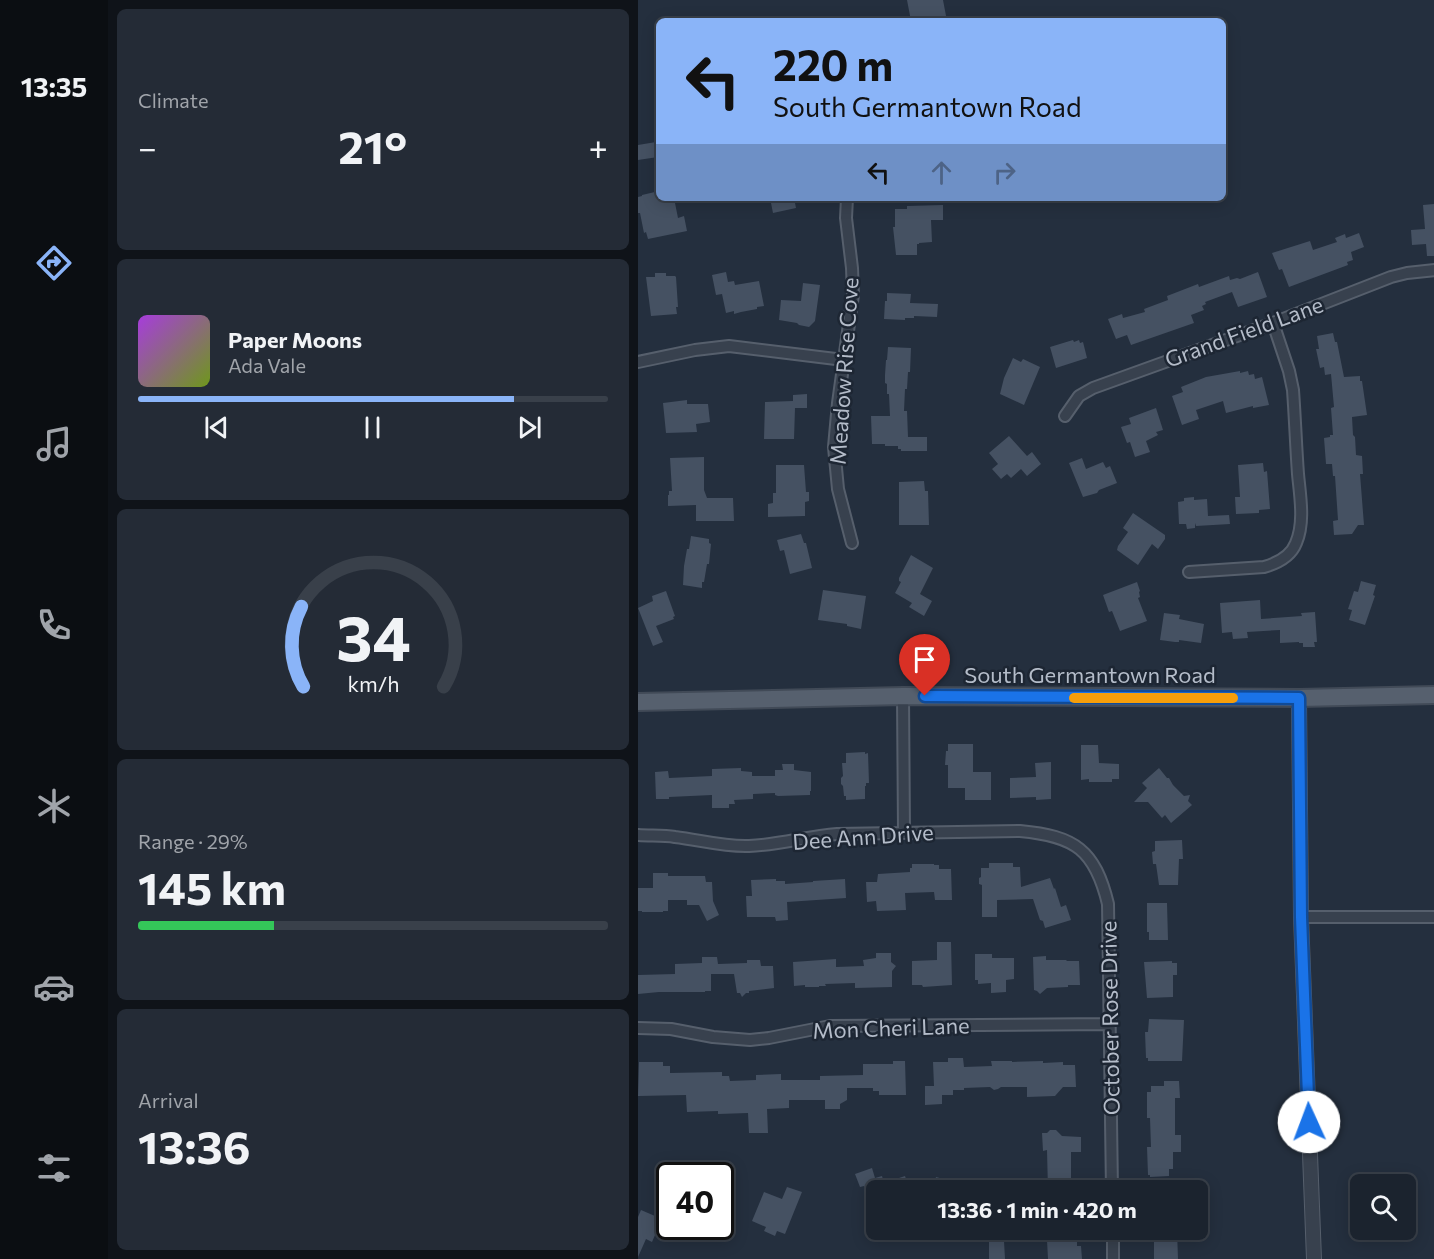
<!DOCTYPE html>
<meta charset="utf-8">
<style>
:root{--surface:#1b232e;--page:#242b36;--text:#f1f3f6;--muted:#a0a4aa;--line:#39404a;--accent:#8ab4f8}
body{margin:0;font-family:Commissioner,sans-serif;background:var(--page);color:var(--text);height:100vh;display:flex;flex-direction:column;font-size:22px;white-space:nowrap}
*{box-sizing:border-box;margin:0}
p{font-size:20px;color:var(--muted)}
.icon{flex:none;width:33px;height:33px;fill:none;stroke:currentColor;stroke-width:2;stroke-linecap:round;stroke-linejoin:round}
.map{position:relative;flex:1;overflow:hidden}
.panel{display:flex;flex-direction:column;gap:9px;padding:9px;background:#0f1319;width:530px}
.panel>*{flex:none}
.banner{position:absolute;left:18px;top:18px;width:570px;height:183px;border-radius:9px;box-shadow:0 3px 15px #0003,0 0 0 2px var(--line);background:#8ab4f8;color:#111;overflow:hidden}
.fabs{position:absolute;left:712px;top:1174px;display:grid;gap:12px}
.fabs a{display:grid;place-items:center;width:66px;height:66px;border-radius:9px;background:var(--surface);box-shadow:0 3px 15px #0003,0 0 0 2px var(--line);font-size:30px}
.speed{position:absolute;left:18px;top:1162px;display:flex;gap:12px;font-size:30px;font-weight:700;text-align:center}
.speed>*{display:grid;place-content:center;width:78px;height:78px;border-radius:50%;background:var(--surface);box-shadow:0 3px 15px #0003,0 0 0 2px var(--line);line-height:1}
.speed .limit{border:3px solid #111;border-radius:9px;background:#fff;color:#111}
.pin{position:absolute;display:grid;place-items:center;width:51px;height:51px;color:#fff;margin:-62px -26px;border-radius:50% 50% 50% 0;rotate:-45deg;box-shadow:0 0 6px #0007}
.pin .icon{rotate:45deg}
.me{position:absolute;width:66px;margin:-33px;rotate:358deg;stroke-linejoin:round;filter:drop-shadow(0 0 4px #0008)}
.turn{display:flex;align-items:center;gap:21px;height:126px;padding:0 18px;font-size:27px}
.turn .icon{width:78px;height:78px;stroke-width:2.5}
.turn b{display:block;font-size:42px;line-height:51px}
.lanes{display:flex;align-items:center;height:57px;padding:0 18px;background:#0003;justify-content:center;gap:30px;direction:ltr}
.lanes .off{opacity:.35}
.big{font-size:45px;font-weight:700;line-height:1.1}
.panel .tile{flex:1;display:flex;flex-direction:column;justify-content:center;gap:9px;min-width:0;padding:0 21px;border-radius:9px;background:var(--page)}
.panel .dial{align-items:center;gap:0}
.dial svg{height:156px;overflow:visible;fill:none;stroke:var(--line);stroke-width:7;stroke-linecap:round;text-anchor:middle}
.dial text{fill:var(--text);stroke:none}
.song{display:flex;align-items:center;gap:18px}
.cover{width:72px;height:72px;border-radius:9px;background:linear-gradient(135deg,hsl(280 70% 55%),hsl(80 70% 35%))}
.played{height:6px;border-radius:3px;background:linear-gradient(90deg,var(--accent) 80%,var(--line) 80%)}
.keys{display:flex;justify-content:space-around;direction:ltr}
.heat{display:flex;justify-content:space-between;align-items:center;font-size:33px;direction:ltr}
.charge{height:9px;border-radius:4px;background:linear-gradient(90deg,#34c759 29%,var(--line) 0)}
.trip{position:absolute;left:228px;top:1180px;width:342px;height:60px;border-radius:9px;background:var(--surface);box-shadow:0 3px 15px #0003,0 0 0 2px var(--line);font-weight:700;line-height:60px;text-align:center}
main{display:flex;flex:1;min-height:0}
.menu{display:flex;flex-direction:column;width:108px;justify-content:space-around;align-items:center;background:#0b0e12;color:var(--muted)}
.menu .icon{width:42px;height:42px}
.menu .selected{color:var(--accent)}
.menu b{font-size:27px;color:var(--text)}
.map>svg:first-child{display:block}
</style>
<main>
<nav class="menu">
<b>13:35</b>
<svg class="icon selected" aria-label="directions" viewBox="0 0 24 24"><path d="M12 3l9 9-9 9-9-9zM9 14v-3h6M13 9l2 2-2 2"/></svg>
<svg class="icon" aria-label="music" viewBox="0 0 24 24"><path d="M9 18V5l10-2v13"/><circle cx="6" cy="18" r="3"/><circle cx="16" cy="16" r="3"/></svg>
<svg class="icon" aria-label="phone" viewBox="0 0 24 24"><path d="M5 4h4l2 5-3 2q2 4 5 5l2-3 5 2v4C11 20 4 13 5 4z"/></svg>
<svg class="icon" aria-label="climate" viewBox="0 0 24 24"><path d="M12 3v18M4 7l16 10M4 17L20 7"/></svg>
<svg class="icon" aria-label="car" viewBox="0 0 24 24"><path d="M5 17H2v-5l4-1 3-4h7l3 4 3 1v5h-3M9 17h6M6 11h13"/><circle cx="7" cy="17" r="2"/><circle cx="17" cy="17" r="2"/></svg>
<svg class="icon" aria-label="filters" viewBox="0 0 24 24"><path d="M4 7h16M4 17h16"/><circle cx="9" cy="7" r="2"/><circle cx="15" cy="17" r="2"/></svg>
</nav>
<section class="panel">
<div class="tile"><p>Climate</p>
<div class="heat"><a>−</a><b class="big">21°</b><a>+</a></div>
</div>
<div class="tile">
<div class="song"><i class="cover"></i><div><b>Paper Moons</b><p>Ada Vale</p></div></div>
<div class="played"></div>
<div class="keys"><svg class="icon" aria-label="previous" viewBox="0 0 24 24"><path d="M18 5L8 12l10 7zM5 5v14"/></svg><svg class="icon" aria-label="pause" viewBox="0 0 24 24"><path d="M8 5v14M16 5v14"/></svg><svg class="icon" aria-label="next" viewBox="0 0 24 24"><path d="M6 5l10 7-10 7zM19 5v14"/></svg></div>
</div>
<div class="tile dial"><svg viewBox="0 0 100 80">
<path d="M14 69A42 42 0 1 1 86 69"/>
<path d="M14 69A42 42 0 0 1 13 28" stroke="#8ab4f8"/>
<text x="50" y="56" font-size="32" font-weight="700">34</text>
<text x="50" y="72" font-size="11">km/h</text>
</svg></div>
<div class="tile"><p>Range · 29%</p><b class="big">145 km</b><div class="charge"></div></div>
<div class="tile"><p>Arrival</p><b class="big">13:36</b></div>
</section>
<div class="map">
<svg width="797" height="1259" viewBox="0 0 797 1259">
<rect width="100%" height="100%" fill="#242f3e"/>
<!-- building -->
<path fill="#455162" d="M269 0H305L309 21H273Z
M18 142 20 157 0 160V145Z
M21 191V198H36L40 218 46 216 49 231 10 239 8 232 6 233 2 213H0V197L4 196V195Z
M132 198H156L158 208 135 213Z
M797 204V256H789L788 244 774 245 773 230 787 229 785 205Z
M305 205V220H293L294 242 281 243V244H279V255H258L255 227H257V209H269V206Z
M721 233 726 247 713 252 715 260 709 262 710 265 651 287 644 269 641 270 634 253 672 241 675 250 699 242 697 238 707 234 708 238Z
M88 272 90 282 96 281 97 285 121 281 126 306 119 307V309L103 312 96 314V311L88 313 84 294 78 295 74 275Z
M620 272 629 297 600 307 594 292 567 302 568 304 564 306 566 310 553 315 556 323 493 345 489 335 478 339 470 319 484 314 485 318 507 312 506 309 530 300 529 296 560 284 561 287 591 276 592 280 599 278 602 279Z
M17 273H28V276H37L38 277 40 307H38L39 314 13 316 8 277H17Z
M165 283 182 285 177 321 171 327 161 325 159 323 141 320 143 300 163 301Z
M249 293 273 294 272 303 300 304 299 317 276 316V318H267V320L246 319 247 301H249Z
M695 333 697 342H699L706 377 722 376V381H724L729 415 714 417 715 435 717 437 718 455 724 456 725 474H722L726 525H720L714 534 696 535 695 521 700 520 697 476H695L694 464H688L686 438 692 437V435H695L693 408 696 407 693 374 687 375 686 367 682 368 678 349H681L679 336Z
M435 340 436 342 441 340 442 343 445 342 449 358 418 368 412 347Z
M250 347 273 348 272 372H270L269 389H267L266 411H269L270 437H289V451H263V449H260V446H247V444H234L233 416H252L251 394H249V384L247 383V375L248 360H249Z
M375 358 383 362 385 359 402 367 386 405 362 394 366 378Z
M602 371V373L610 371 611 375 616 374 617 379 624 377 631 405 615 408V406L588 413 585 401 558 410 561 419 544 425 534 396 545 392 543 387 568 377Z
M169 394V408H157L156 439H126L127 402 155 401V395Z
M49 400V404H70L72 422 58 424 59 432 28 433 25 403Z
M518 408 525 430 518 432 520 435 508 441 512 452 497 457 492 442 489 443 483 427 493 424 491 418Z
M371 436 389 456 394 452 403 464 389 476 383 469 373 478 369 474 363 479 354 469 360 464 351 453Z
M66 457V490L69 498H95L96 521H58V505L30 506V495H31V491H34L32 458Z
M444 458 448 469 465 462 468 468 472 466 479 483 461 490 459 493 445 497 431 463Z
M625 463 626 472 629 471 632 509 621 510V513L598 514 597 497H602L600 465Z
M138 465H166L168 492H171V501L167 502V516L130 517V504L135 503V493H138Z
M286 481 287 491H290L291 525H261V482Z
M556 497V500L569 499 570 516 591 515 592 524 558 526 557 523V528L549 529 548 524H541L540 502 546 501V498Z
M495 513 527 535V539L520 549 514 544 500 565 479 550 480 546 490 532 485 528Z
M163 534 166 543H168L174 568 152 574 146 550 142 551 139 540Z
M53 536 71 539V543L73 544 71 564H69L66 582H64V588L45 585 46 566 49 549H51Z
M273 555 295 568 282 594 294 601 286 616 271 607 274 603 257 593 263 582 261 581V578Z
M723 581 738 585 735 595 737 596 727 625 711 620 714 610 710 609 716 591 720 592Z
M499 582 502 591 501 592 502 597 500 598 509 621 482 631 474 611 471 612 465 595Z
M185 590 228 596 223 629 209 626V624L180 620Z
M28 591 37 616 35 617 36 619 18 626 25 642 15 646 0 608 15 601 14 596Z
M622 600 623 619 664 616 663 613 677 612 679 642H676L677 647H665V643H661V642L642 643V630L609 632 610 638 595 639 594 632 584 633 582 603Z
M526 613 542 615 541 619 566 624 563 643 541 640V642H537L522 640Z
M310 744H335V772H353V800H327V788H310V765H307L308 751H310Z
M443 745H460L461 763 481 764V779H474V782H451V779L443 780Z
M227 752V754L230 753 231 783H228V786H227V799L208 800V796H206L205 786 203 784V778L205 776 204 763H208V753Z
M413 762V799L398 800V797L372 798V778L398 777 397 763Z
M144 764H156V770L173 772V791H172V795L140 796 137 795V793L115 794V799L96 800 97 804H91V808H74V795L31 797V799H18L17 772 30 771 31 778 74 776V769L103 768V771L114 772V776H137V770H145Z
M521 768 529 778H531L535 785 546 796 552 795 550 801 554 805 533 823 527 815 524 818 510 802H496L509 788 504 783Z
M544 840 545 859H541L540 885H521L518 864H515L514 852 517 851V841Z
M351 863H375V867H382L383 887 412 878 416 889 417 888 423 907 428 905 433 920 407 928 405 921 402 920 395 899 359 900V917H344V885L341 884V878L343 877V868H351Z
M274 864H296V865H301V869H313L314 900H297L296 892 267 893 268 910 239 911 238 901 229 902 228 882H239L240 874 272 872V868H274Z
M15 873H30V876H67L68 882H74L75 901 81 915 69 921 61 905H49V900H30V911H25V912H4V911H0V888H15Z
M138 879V881H147V884L175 882V881L207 879 208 898 149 902 150 920 138 921 137 917H109L108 896H114L113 880Z
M509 903H529L530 940H511V932H509Z
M299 942H313L314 985 285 987 284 985H274V961L299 960Z
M238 953H253V962L258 966 254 971V987L217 988V983L187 984 188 986H181V987H167V985L156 986 155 962 198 959V967L226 966 225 960 238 958Z
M337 954H354V958H376V979L368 980V992L353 993V983L340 984V980H337Z
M408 956V960H428L429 961H441L442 985H430V987L409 988 402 994 399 991 396 990 395 957Z
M64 957H79L80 964 109 963V960H122L123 966H135L136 988 111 991V993H108L104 997 102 993H99L96 974H73V991H67V992H21L0 994V975L37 974V964L64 963Z
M534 961V963H539V975H535V997L509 998 506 962Z
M511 1019 546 1020 544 1061H510V1058H508L507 1032H510Z
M310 1058H325L326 1067 354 1066 353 1061H374V1062L405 1061V1063L425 1062V1065H437L438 1087H425L417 1096 389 1097V1087H363L360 1089 356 1090 352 1087 326 1088V1090H315V1095H304V1104L287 1105V1086H296L295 1062H310Z
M255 1061H267L268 1095H241V1091H235V1088H209V1100L202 1104V1109H187V1100H151V1108L129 1109 130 1133H111L110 1113 80 1114V1111L49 1112 48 1095 0 1096 1 1062H25V1066H32V1073L84 1072V1076H91L92 1081 118 1080V1075L143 1074V1080H182V1076L225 1075V1064H255Z
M526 1081H541L542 1098H537V1135H543V1152H535V1169H531V1176L512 1177V1175H510L509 1147H513L512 1118H509V1092H513V1086H526Z
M412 1130H418L424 1136 443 1137V1152H433V1191H410L409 1150 405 1151 404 1133H409Z
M234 1168 237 1178 244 1176 246 1183 267 1176 272 1191H238V1216H237L226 1186 222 1187 217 1174Z
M298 1177 309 1180 306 1191H294Z
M149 1187 164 1192 147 1234 139 1231 137 1236 126 1231 128 1227 114 1221 126 1192 144 1199Z
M3 1210 24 1219 14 1242 8 1239 0 1257V1217Z
M516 1230H539L540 1259H516Z
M439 1239V1246H443L444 1259H410L409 1240Z
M366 1241 367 1259H351V1242Z"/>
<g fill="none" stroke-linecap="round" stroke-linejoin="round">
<defs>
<path id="minor" d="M209 198 208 218 214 268 215 295 200 403 196 447 200 489 214 543
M0 362 57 350 91 346 206 360
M427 416 441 396 455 388 635 323 753 277 769 273 797 270
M551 572 626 567C640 563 653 556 658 543 667 522 662 496 660 474 658 446 657 418 655 390L651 371 635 323
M265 696 266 832
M0 835C12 836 25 835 37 837 62 840 86 847 111 846 141 845 170 836 199 834L382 831C437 836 457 850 470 904L474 1191
M663 917H797
M0 1028 33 1029 75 1037 112 1040 131 1038 192 1026 472 1024
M475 1230V1259"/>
<path id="tertiary" d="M661 698 663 917 676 1259"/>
<path id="primary" d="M0 702 265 696 661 698 797 695"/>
</defs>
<!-- minor casing -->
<use href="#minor" stroke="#565f6c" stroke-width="14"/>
<!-- tertiary casing -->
<use href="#tertiary" stroke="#565f6c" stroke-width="16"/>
<!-- primary casing -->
<use href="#primary" stroke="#414a57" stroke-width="20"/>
<!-- minor -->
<use href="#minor" stroke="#38414e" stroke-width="10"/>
<!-- tertiary -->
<use href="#tertiary" stroke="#38414e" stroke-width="14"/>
<!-- primary -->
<use href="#primary" stroke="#56606e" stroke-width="16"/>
</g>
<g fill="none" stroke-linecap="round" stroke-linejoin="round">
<defs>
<path id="route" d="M287 696 661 698 663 917 671 1122"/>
</defs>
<!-- route casing -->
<use href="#route" stroke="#114b97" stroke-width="15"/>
<!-- route -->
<use href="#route" stroke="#1a73e8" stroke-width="10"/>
<!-- slow -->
<path stroke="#f59e0b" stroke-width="10" d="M436 698H595"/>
</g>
<g text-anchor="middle" stroke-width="5" stroke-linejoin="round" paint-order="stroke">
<!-- street labels -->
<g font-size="22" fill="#b4bcc9" stroke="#1d2633">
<text transform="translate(606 332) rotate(-20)" y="8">Grand Field Lane</text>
<text transform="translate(206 371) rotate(-86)" y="8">Meadow Rise Cove</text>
<text x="452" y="683">South Germantown Road</text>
<text transform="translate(225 837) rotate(-4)" y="8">Dee Ann Drive</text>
<text transform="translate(472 1018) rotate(-91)" y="8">October Rose Drive</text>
<text transform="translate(253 1028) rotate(-2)" y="8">Mon Cheri Lane</text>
</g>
</g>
</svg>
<div class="fabs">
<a><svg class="icon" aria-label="search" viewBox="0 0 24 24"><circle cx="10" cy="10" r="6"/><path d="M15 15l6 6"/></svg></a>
</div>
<div class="speed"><div class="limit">40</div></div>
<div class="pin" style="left:287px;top:696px;background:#d93025"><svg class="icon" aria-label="arrive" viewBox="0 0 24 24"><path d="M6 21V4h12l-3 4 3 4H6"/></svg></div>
<svg class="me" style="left:671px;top:1122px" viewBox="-20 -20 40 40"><circle r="19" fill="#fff"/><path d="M0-13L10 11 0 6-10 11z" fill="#1a73e8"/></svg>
<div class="trip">13:36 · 1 min · 420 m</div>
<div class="banner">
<div class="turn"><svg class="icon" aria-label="left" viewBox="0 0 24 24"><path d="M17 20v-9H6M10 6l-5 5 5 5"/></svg><div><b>220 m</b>South Germantown Road</div></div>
<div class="lanes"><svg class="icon" aria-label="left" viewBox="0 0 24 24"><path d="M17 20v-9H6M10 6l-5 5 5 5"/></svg><svg class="icon off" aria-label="ahead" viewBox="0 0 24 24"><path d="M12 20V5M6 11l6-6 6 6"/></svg><svg class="icon off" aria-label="right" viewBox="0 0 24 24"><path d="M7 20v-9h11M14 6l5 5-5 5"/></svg></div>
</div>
</div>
</main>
